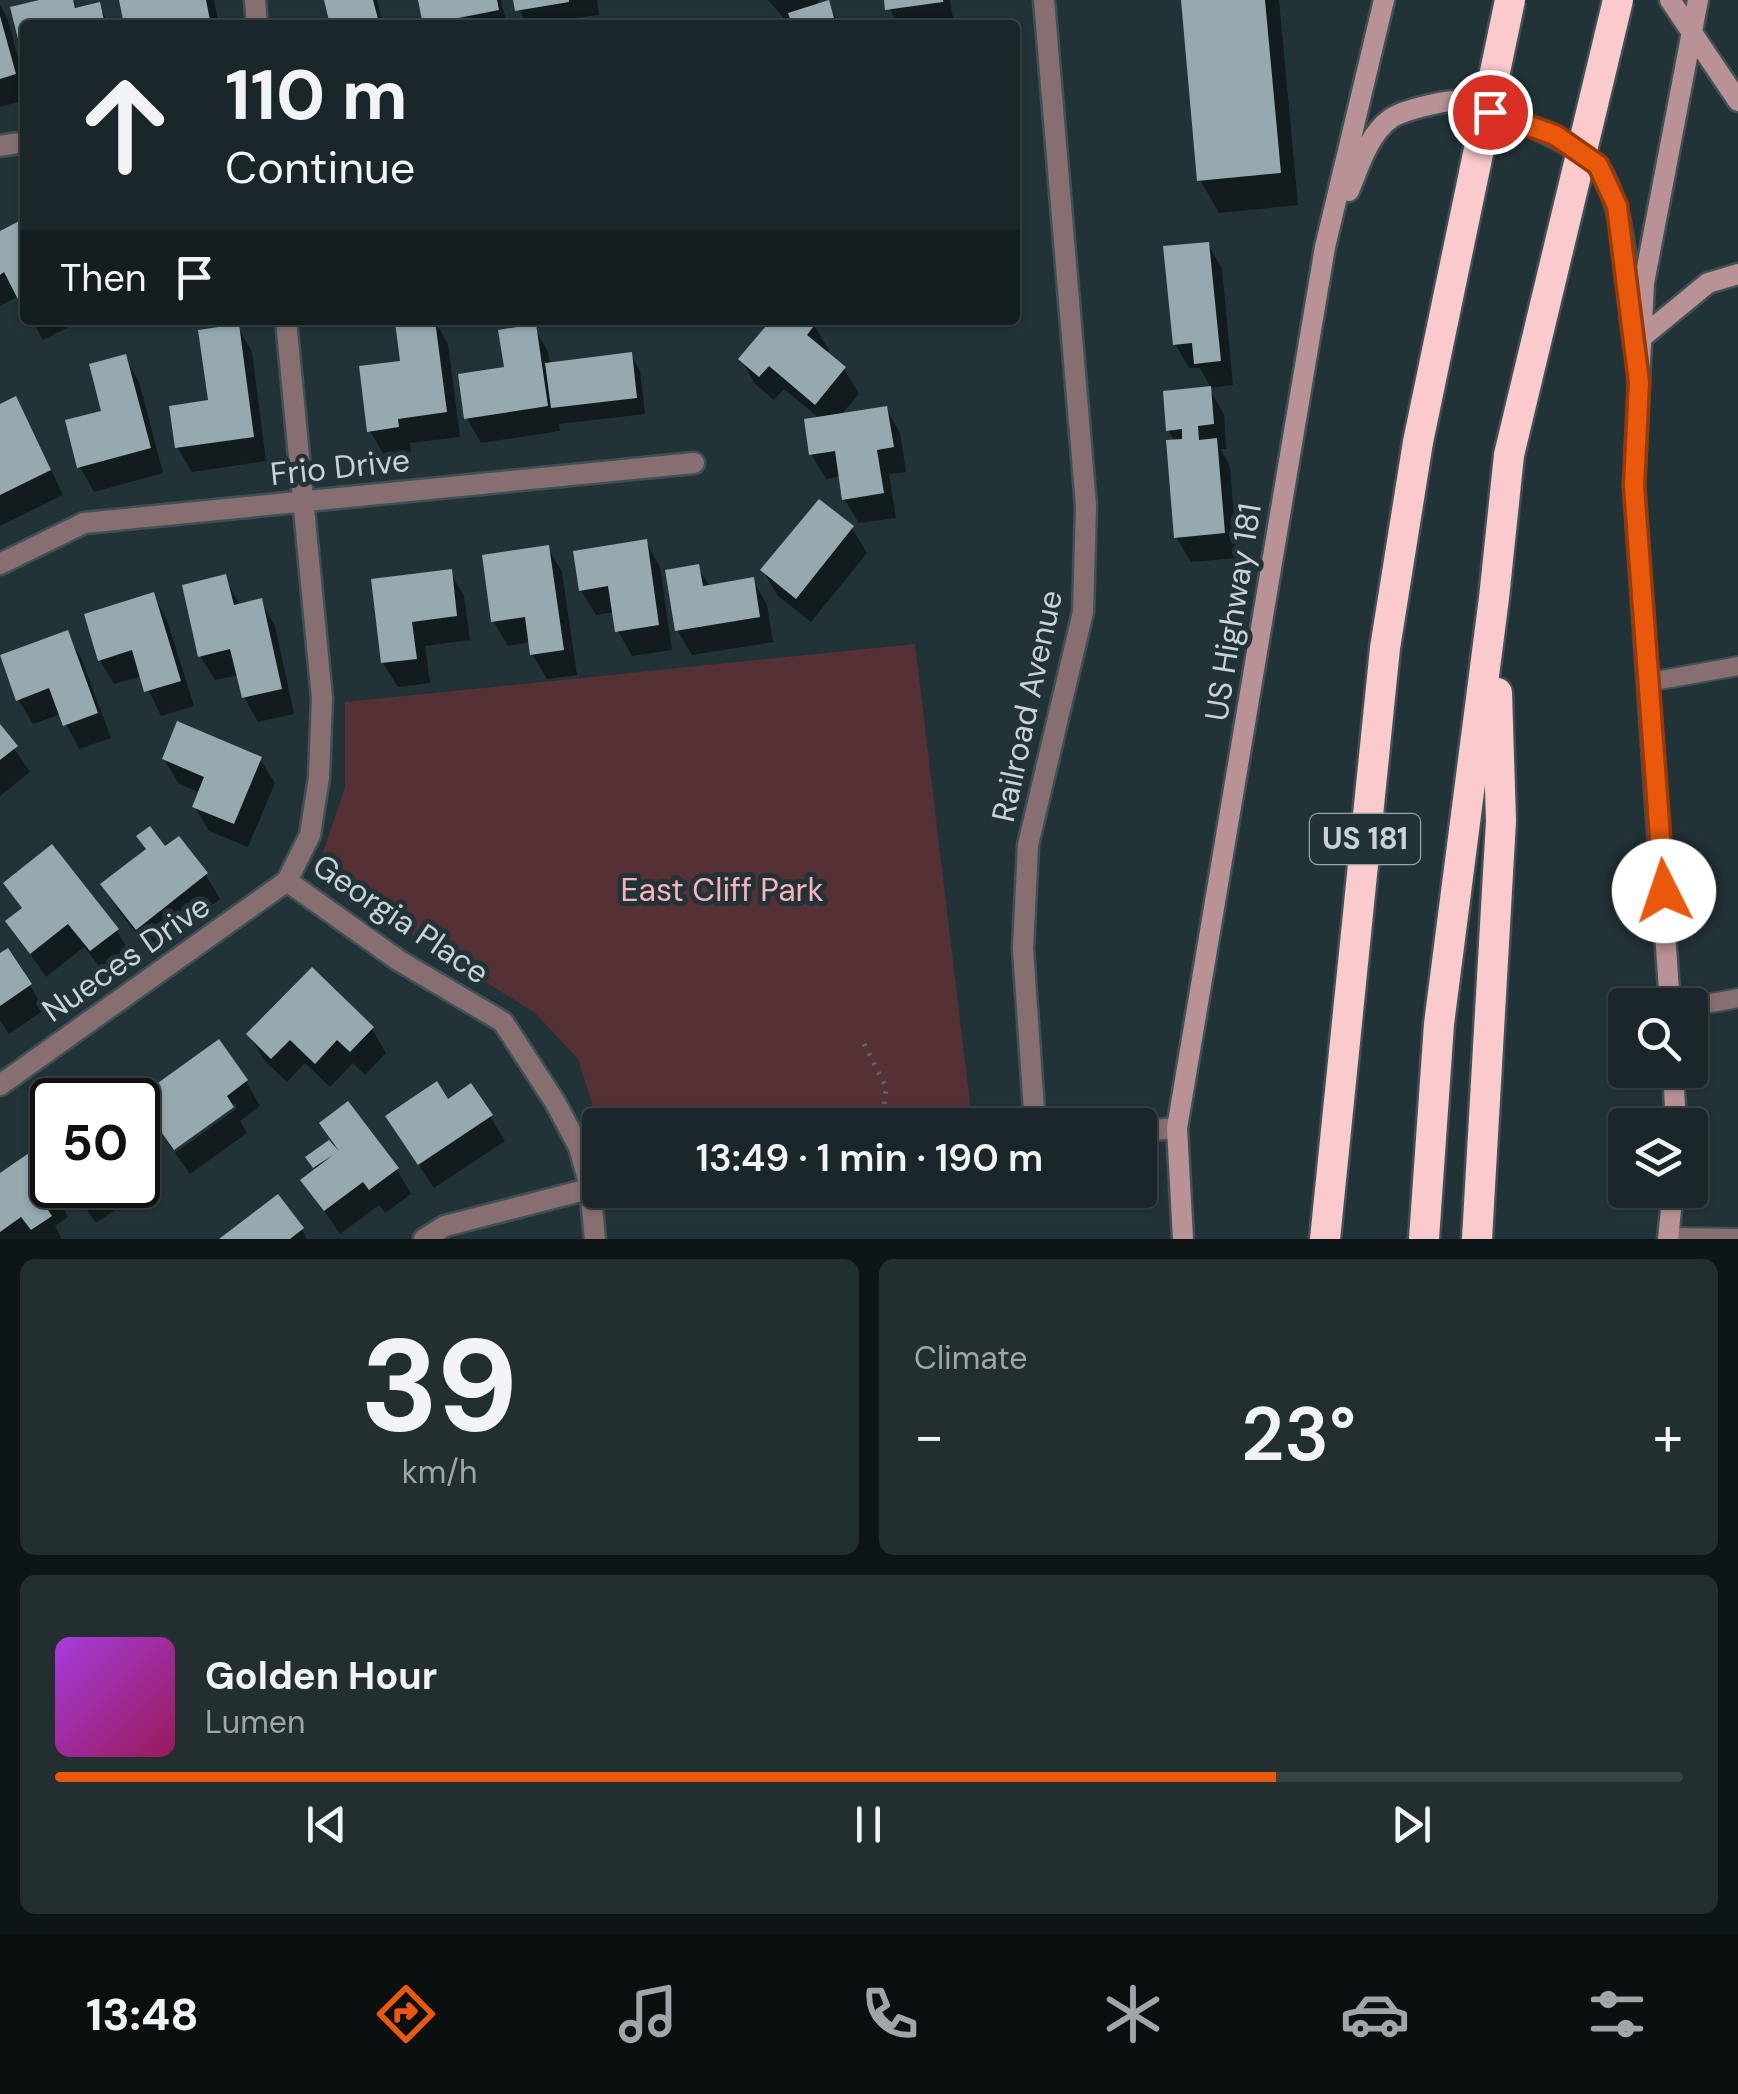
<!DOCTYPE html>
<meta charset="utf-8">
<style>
:root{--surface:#1a2629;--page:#232e31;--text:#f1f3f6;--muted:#9fa5a8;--line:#384346;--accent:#ea580c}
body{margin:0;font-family:"DM Sans",sans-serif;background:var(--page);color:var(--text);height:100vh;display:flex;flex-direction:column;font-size:38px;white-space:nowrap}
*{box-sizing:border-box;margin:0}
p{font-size:32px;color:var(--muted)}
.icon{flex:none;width:55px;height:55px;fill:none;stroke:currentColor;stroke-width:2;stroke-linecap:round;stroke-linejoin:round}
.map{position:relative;height:1239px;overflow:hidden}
.drawer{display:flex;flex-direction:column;gap:20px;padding:20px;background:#0e1517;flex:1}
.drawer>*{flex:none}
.top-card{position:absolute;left:20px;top:20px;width:1000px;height:305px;border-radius:10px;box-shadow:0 2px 8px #0004,0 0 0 2px var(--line);background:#1a2629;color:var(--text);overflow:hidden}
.tools{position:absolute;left:1608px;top:988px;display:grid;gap:20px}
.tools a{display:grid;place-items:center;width:100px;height:100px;border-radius:10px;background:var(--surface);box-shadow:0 2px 8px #0004,0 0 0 2px var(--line);font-size:50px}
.speed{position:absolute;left:30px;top:1078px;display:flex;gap:20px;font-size:50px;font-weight:700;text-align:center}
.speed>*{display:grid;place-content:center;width:130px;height:130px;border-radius:50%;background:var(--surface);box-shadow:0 2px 8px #0004,0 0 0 2px var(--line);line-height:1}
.speed .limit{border:5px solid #111;border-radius:15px;background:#fff;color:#111}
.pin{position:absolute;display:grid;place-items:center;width:85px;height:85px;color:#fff;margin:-42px;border:5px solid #fff;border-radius:50%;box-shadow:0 2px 10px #0007}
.me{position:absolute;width:110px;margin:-55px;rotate:356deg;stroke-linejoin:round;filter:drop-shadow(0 0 8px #0008)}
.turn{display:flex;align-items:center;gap:35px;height:210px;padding:0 40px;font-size:45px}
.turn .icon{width:130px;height:130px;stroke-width:2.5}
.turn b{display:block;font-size:70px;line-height:85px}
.then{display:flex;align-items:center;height:95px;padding:0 40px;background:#0003;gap:20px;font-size:38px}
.big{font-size:75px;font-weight:600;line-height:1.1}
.drawer .widget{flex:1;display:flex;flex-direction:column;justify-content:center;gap:15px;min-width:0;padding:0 35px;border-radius:15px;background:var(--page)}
.drawer .dial{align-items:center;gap:0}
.dial b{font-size:130px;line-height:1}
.song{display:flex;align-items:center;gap:30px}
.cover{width:120px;height:120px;border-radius:15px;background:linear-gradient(135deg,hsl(280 70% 55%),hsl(330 70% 35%))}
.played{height:10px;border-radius:5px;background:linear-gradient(90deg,var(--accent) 75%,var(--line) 75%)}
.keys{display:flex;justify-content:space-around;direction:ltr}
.heat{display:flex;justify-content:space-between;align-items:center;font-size:55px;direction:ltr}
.drawer .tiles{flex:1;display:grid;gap:20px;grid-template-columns:1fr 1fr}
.widget:last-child{grid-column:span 2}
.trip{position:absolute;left:582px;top:1108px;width:575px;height:100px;border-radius:10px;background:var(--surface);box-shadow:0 2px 8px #0004,0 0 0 2px var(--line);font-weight:600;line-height:100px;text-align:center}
.menu{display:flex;height:160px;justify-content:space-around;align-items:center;background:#0a0f10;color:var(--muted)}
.menu .icon{width:70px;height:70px}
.menu .on{color:var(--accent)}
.menu b{font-size:45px;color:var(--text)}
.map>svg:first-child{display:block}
</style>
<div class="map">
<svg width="1738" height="1239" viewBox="0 0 1738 1239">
<rect width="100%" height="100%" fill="#223337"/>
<!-- green -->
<path fill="#553034" d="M915 644 972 1120 918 1125H603L594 1110 578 1059 535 1013 336 887 319 864 345 788V702Z"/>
<!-- shadow -->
<path fill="#0007" d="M49 0H73L78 10 98 5 110 25H25V58L13 9Z
M122 0H214L219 25H127Z
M327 0H377L383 25H333Z
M420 0H501L507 25H425Z
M516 0H597L599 15 526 25Z
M768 0H820L810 9 828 3 840 25H790Z
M886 0H950L954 25H897Z
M1183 0H1279L1298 205 1219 213 1200 180Z
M0 5 8 19 25 85V100L0 107Z
M25 220V308L19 296 0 306V233Z
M1208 244 1222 269 1233 385 1211 388 1200 368H1189L1175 344Z
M32 320H81V321L43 340Z
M429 320H434L448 344 460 437 410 443 411 452 384 455 370 431 403 363Z
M774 320H809L814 325 829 350 826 353 844 369 859 394 840 416 886 408 900 433 906 472 889 474 896 518 859 523 844 499 841 476 826 479 811 454 820 419 784 389 774 400 755 384 741 359Z
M238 327 252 352 266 461 192 472 177 447 210 402Z
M534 327 548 352 550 365 631 355 640 371 645 414 559 424 560 431 481 443 467 418 506 369Z
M125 357 139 382 163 473 94 492 80 467Z
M1209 389 1224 414 1226 449H1220L1230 466 1237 558 1191 562 1176 537 1175 442 1168 430Z
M0 407 29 424 63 495 0 526Z
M852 528 867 553 811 622 777 595 763 570Z
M646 542 660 567 672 650 632 656 618 631 615 612 596 615 581 590Z
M548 548 562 572 577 675 547 679 532 654 531 642 508 646 493 621Z
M698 567 710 587 753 580 767 605 773 642 692 655 678 631Z
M450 572 464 596 470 640 425 646 430 683 398 687 383 663 373 582Z
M225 577 240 606 261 601 275 626 294 714 258 722 244 697 239 675 215 680 200 656Z
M153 595 167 620 194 706 161 716 142 676 114 684 100 660Z
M67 633 81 658 111 738 79 749 61 714 33 724 18 699Z
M0 728 30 772 0 796Z
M164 759H260L275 783 248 847 209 831 195 807 201 793 179 784Z
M165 850 206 875 220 899 152 953 118 910 103 885Z
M6 883 117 931 131 955 106 975 84 947 46 977 8 922 23 911Z
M0 956 30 985 44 1010 9 1034 0 1020Z
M372 1029 386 1053 365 1075 353 1063 330 1087 305 1063 287 1082 263 1059 249 1034Z
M246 1081 260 1106 240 1121 247 1133 190 1174 175 1153 236 1109V1103L172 1149 140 1099Z
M448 1102 490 1116 505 1141 434 1188 403 1142Z
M322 1124 397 1170 411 1194 385 1213 379 1205 340 1234 303 1180 317 1170 309 1158 332 1141Z
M138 1129 158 1162 138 1176Z
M52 1142V1159L46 1146Z
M0 1176 54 1192 68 1217 55 1226 62 1239H0Z
M70 1185H137L141 1192 96 1223Z
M302 1230 307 1239H223Z"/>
<!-- building -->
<path fill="#95a9ae" d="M39 0H73L75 8 100 2 105 25H25L24 63 10 7Z
M119 0H206L211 25H124Z
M324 0H373L378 19 352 25H330Z
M418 0H497L499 10 423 25Z
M513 0H569V2L515 11Z
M829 0 836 25H792L788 13Z
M884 0H943V2L885 10Z
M1181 0H1265L1281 173 1197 181Z
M0 16 16 74 0 79Z
M25 218V313L4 272 0 275V231Z
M1209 242 1221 361 1194 364 1192 343 1173 345 1163 246Z
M410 320H435L447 412 398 419 399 427 367 432 359 366 400 361 395 322Z
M771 320H813L816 323 807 335 846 367 815 405 769 366 759 377 738 359Z
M239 324 254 437 175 448 169 406 208 400 198 330Z
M536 324 548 406 464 419 458 374 504 367 498 330Z
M632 352 637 398 551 408 545 363Z
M126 354 151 448 77 468 65 420 101 411 89 364Z
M1211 386 1214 424 1198 426 1199 440 1217 438 1225 533 1174 538 1166 440 1182 439V429L1166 431 1163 391Z
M16 396 51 470 0 495V404Z
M887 406 894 447 877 450 884 493 842 500 835 451 809 455 804 419Z
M819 499 854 526 796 599 760 570Z
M647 539 659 625 615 632 608 586 579 591 573 551Z
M549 545 564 650 530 655 525 617 491 622 482 555Z
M699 564 703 586 754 577 760 617 675 631 665 570Z
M452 569 457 616 412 622 417 659 381 663 371 579Z
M226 574 234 605 262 598 282 689 242 698 230 649 198 657 182 585Z
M154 592 181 681 144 692 132 650 98 661 84 614Z
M68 630 98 713 63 726 49 688 16 701 0 655Z
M177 721 262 757 234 824 192 807 204 777 162 759Z
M0 724 18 746 0 760Z
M150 826 165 846 179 836 208 873 136 930 100 884 146 849 136 836Z
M52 844 119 929 90 951 68 924 30 954 5 921 22 908 3 883Z
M8 948 32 984 0 1006V953Z
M312 967 374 1027 350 1052 337 1040 315 1064 290 1040 271 1059 246 1034Z
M219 1039 248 1080 227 1096 234 1107 174 1150 137 1098Z
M437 1081 448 1099 471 1083 493 1115 418 1165 385 1116Z
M348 1101 399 1168 369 1190 363 1182 324 1211 300 1180 333 1155 313 1168 305 1157 329 1140 339 1151 319 1123Z
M29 1153 56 1191 42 1201 52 1216 31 1230 21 1217 0 1232V1173Z
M278 1194 304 1228 290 1239H219Z"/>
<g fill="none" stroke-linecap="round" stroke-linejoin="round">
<defs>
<path id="service" d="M1649 682 1738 666
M1690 1007 1738 998
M1669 1237 1738 1238"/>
<path id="minor" d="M255 0 257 25
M0 146 25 142
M286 320 322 698 319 777 310 835 287 881 398 960 503 1022 555 1102 579 1147 590 1187 595 1239
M0 564 84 523 694 463
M0 1085 287 881
M1035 1125 1023 949 1028 845 1083 612 1086 506 1044 0
M1140 1131 1177 1128
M424 1239 445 1226 600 1186"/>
<path id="secondary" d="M1670 0 1738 101
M1349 191C1359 167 1368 135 1390 119 1400 111 1444 100 1457 101 1483 102 1586 147 1600 169 1627 214 1626 274 1632 326
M1641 338 1708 283 1738 274
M1670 1005 1634 486 1644 283 1698 0
M1673 1070 1676 1125
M1183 1239 1177 1128 1325 247 1384 0
M1668 1239 1673 1190"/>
<path id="motorway" d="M1325 1239 1385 648 1418 442
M1424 1239 1439 1024 1494 598 1509 455
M1477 1239 1501 821 1497 693"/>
</defs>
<!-- service casing -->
<use href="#service" stroke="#405054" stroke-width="22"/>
<!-- minor casing -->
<use href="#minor" stroke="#405054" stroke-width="25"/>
<!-- secondary casing -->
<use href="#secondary" stroke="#405054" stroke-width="25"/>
<!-- motorway casing -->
<use href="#motorway" stroke="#405054" stroke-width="35"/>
<!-- path -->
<path stroke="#57666a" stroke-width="5" stroke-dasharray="2.5 8" stroke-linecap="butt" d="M864 1044 886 1087 882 1125"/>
<!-- service -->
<use href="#service" stroke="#876f71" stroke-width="18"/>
<!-- minor -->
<use href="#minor" stroke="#876f71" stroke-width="20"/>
<!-- secondary -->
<use href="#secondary" stroke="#b99295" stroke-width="20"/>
<!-- motorway -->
<use href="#motorway" stroke="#facacd" stroke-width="30"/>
<defs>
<path id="motorway-bridge" d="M1418 442 1510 0
M1509 455 1618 0"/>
</defs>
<!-- motorway-bridge casing -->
<use href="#motorway-bridge" stroke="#405054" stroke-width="35" stroke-linecap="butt"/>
<!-- motorway-bridge -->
<use href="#motorway-bridge" stroke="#facacd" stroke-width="30"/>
</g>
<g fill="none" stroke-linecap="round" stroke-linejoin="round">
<defs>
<path id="route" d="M1490 112 1555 135 1598 165 1617 206 1639 382 1634 486 1664 891"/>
</defs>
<!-- route casing -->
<use href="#route" stroke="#983908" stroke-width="25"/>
<!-- route -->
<use href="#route" stroke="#ea580c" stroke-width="18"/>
</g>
<g text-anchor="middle" stroke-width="10" stroke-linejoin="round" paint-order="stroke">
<!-- shield labels -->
<rect fill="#223337" stroke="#97a3a6" stroke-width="2.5" x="1310" y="814" width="110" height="50" rx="8"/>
<g font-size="30" font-weight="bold" fill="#c9d3d6">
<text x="1365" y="849">US 181</text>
</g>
<!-- street labels -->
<g font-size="32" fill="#c9d3d6" stroke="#223337">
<text transform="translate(340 467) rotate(-6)" y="11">Frio Drive</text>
<text transform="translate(1233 612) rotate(-81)" y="11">US Highway 181</text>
<text transform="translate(1027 706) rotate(-78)" y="11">Railroad Avenue</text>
<text transform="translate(401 919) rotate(34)" y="11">Georgia Place</text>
<text transform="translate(126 958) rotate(-35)" y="11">Nueces Drive</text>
</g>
<!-- park labels -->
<g font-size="32" fill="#f8b4b9" stroke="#223337">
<text x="722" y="901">East Cliff Park</text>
</g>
</g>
</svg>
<div class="tools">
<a><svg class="icon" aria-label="search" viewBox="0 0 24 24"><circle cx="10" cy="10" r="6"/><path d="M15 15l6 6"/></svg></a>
<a><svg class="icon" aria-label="layers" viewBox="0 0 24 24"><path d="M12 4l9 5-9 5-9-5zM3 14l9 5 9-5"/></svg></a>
</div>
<div class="speed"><div class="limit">50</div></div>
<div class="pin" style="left:1490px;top:112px;background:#d93025"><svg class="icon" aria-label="arrive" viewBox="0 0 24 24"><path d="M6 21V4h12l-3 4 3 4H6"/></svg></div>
<svg class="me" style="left:1664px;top:891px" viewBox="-20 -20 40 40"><circle r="19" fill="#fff"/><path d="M0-13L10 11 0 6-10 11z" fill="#ea580c"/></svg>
<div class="trip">13:49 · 1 min · 190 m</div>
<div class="top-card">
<div class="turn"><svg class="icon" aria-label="ahead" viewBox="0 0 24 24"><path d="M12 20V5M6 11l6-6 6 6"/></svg><div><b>110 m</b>Continue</div></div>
<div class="then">Then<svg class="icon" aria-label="arrive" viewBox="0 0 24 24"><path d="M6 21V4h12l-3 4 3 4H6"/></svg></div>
</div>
</div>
<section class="drawer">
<div class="tiles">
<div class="widget dial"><b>39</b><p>km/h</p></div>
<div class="widget"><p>Climate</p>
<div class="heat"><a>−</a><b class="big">23°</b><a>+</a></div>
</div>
<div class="widget">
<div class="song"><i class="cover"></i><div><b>Golden Hour</b><p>Lumen</p></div></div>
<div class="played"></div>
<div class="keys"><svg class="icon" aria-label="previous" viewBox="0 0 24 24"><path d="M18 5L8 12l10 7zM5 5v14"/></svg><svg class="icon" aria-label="pause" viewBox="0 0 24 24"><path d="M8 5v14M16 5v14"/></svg><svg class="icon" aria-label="next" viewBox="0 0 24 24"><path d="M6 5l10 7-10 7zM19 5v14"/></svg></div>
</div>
</div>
</section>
<nav class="menu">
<b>13:48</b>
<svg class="icon on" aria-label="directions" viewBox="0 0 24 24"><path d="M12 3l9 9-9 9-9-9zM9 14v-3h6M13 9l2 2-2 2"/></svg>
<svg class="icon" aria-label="music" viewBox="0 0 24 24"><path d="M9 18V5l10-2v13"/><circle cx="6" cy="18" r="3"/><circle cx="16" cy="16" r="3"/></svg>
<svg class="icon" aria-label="phone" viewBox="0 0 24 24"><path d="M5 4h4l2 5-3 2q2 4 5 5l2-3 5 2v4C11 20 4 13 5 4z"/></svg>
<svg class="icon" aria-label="climate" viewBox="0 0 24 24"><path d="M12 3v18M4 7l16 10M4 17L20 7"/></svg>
<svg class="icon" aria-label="car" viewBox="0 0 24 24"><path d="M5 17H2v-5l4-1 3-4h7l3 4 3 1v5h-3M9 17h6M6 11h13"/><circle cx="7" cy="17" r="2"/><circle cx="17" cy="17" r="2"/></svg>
<svg class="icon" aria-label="filters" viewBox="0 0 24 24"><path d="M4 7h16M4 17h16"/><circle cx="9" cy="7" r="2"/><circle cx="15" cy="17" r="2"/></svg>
</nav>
